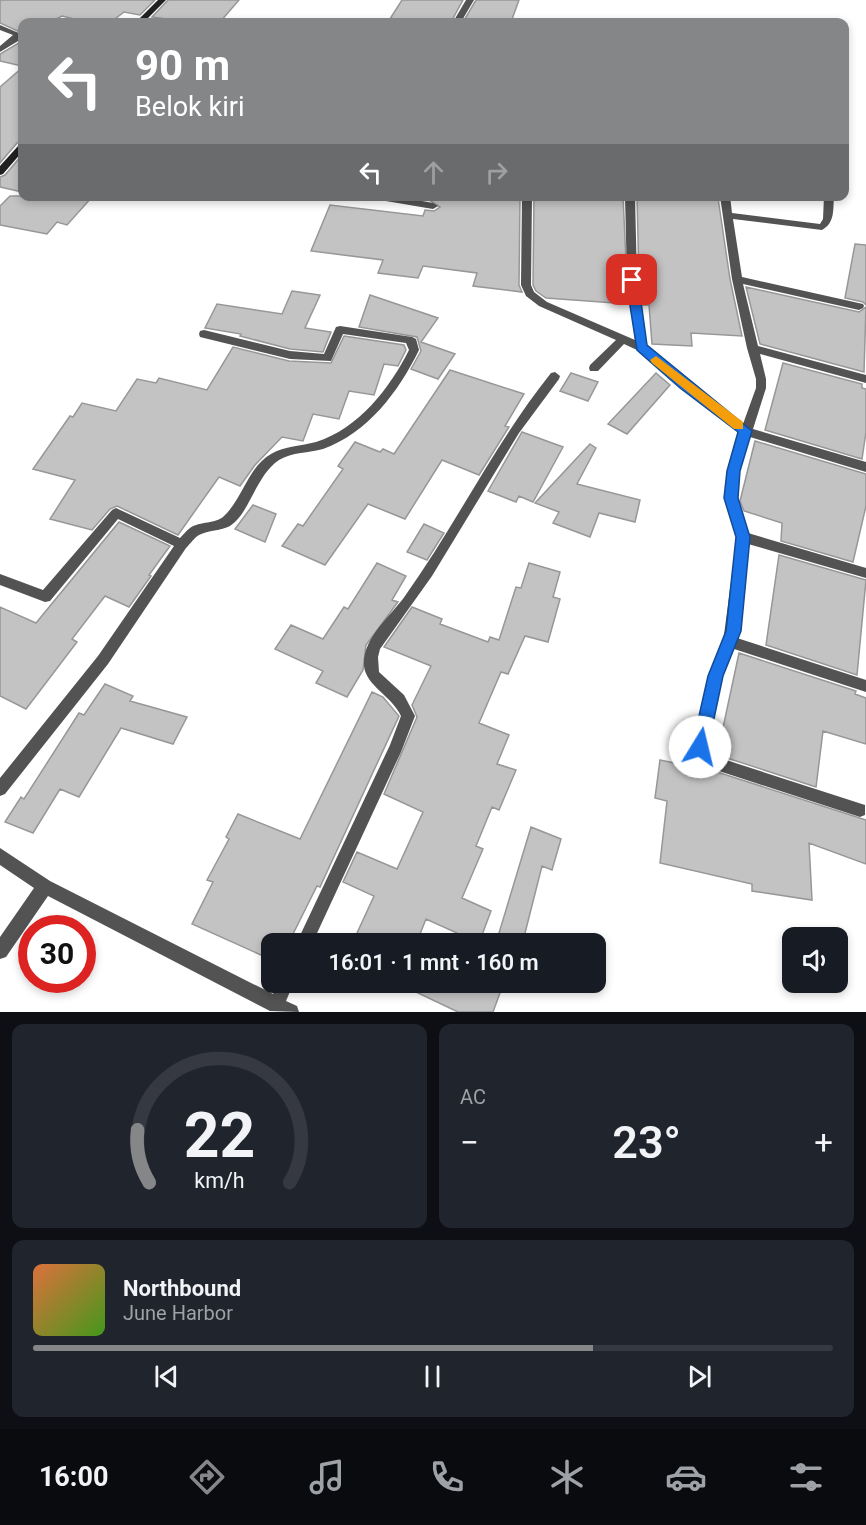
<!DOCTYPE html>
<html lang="id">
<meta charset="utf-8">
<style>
:root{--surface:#171b24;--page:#20242c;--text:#f1f3f6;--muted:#9ea1a6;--line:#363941;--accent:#858687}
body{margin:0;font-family:Roboto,sans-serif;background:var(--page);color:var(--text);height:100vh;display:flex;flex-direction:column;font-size:22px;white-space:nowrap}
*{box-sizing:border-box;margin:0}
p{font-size:20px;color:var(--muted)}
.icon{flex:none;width:33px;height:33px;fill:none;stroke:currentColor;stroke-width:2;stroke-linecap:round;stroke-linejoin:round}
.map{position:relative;height:1012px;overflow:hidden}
.drawer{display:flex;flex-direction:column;gap:12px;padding:12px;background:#0d0f14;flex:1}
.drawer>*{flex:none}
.guide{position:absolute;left:18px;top:18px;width:831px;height:183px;border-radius:12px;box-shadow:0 3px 9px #0003;background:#858687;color:#fff;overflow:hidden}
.fabs{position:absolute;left:782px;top:927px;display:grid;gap:12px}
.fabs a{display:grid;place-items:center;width:66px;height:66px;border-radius:12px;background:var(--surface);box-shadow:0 3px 9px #0003;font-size:30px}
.speed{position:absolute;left:18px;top:915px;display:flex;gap:12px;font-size:30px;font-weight:700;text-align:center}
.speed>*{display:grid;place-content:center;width:78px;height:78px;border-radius:50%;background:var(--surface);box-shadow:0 3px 9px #0003;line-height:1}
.speed .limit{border:9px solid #d22;background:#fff;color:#111}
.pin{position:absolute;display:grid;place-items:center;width:51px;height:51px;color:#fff;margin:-26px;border-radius:12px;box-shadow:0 3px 9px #0006}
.me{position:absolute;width:66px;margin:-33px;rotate:9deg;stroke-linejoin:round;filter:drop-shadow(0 0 4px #0008)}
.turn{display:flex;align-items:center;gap:21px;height:126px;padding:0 18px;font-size:27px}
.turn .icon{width:78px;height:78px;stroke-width:2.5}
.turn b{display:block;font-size:42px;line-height:51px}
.lanes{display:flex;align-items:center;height:57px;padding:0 18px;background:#0003;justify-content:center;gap:30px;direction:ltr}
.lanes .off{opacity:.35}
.big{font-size:45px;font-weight:600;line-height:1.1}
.drawer .card{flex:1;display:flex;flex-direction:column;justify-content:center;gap:9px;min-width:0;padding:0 21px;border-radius:12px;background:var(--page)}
.drawer .dial{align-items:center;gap:0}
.dial svg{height:156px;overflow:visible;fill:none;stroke:var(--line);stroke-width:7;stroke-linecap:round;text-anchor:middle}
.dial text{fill:var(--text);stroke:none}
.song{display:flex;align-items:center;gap:18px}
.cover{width:72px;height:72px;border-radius:9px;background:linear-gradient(135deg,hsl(20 70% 55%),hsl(100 70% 35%))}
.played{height:6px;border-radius:3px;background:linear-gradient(90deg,var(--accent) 70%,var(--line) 70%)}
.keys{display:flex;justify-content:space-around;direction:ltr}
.heat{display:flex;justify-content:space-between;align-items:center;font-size:33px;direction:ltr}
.drawer .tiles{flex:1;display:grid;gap:12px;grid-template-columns:1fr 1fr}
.card:last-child{grid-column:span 2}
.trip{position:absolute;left:261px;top:933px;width:345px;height:60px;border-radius:12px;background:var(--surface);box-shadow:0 3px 9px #0003;font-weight:600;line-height:60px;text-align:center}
.dock{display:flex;height:96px;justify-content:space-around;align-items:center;background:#090b0e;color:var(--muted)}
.dock .icon{width:42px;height:42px}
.dock .on{color:var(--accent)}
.dock b{font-size:27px;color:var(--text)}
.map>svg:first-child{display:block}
</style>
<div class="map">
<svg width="866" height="1012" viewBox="0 0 866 1012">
<rect width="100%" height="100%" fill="#fff"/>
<!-- building -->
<path fill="#c3c3c3" stroke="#979797" stroke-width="1.5" d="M0 0H155L140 15 124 12 111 22H87L62 16 50 22H22V33L0 23Z
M168 0H239L220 22H187L152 17Z
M402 0H463L451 22H388Z
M476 0H519L511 22H463Z
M22 36V66L0 61V54L19 43Z
M22 68V142L17 143 0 163V87Z
M22 155V192L0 187V177L5 175Z
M10 196H93L67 225 57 222 47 234 0 225V206Z
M430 196H520L519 285 522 292 473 286 477 273 423 266 418 278 378 273 383 260 311 251 330 205 423 216 425 210 434 211 440 207 429 200Z
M534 196H623L628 304 546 298 536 291 533 285Z
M637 196 718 198 730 279 742 336 691 333 692 346 652 344 649 305H643L639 280Z
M855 244 866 245V305L863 302 845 298Z
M746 287 859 312 866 307 864 372 760 344Z
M292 291 320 295 305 328 331 332 323 352 290 349 240 336 241 334 205 328 217 304 282 314Z
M370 295 438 318 421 342 455 354 438 379 411 369 421 351 417 337 359 327Z
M344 336 404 345 406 350 398 366 384 364 374 395 349 391 339 419 313 414 303 441 282 437 255 465 240 486 219 477 178 535 117 506 110 509 92 530 50 519 75 480 33 469 70 416 73 417 82 403 116 411 137 379 156 383 159 378 207 390 233 347 289 361 331 363Z
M783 363 862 384V388L866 389V432L862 459 765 430Z
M450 370 524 394 505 426 509 427 479 475 442 460 405 519 368 504 325 565 282 546 298 524 303 526 343 469 338 466 355 442 380 452 383 449 394 454Z
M571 373 598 382 588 401 560 391Z
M656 373 670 385 627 434 608 424Z
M522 432 563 447 533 502 519 496 516 502 488 491Z
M755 441 866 474V506L853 562 781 541 782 523 744 511 740 501Z
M590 444 596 448 577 484 640 500 635 522 599 513 590 537 553 523 559 512 535 503Z
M253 505 276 514 265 542 235 529Z
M119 522 170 546 149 575 151 576 129 607 105 596 72 639 77 642 26 709 0 696V607L36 623Z
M424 524 444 533 427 560 407 552Z
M779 555 866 580 857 675 766 645Z
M377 563 406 576 392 600 398 602 366 645 363 670 347 697 316 683 323 671 275 649 291 625 323 639 344 607 348 609Z
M529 563 560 572 553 597 560 599 548 642 525 636 508 674 501 672 479 723 509 735 497 764 516 770 499 810 492 807 476 846 483 849 462 898 491 911 479 943 426 919 416 944H352L374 896 343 882 357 852 397 869 423 812 384 794 417 717 412 705 431 666 384 647 412 607 442 619 440 624 488 642 490 637 499 640 516 587 521 588Z
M739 653 856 691 855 694 866 698V744L823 731 816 787 724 757 718 751Z
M105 684 133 696 130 701 187 717 173 744 121 728 79 797 60 789 33 833 5 822 21 797 24 799 79 713 84 715Z
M372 692 383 697 399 716 326 874 320 887 317 886 288 944H272V960L192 924 213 882 207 880 229 839 226 837 238 814 300 839Z
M660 760 714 771 866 820V864L809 843 812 900 752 891V884L660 863 667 801 655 798Z
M531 827 561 839 552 870 542 866 523 941 499 933Z
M395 982H504L493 1012H458Z"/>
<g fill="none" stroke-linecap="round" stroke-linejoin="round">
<!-- street -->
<path fill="#535353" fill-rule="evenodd" d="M466 0H474L461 22H453Z
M0 25 21 34 18 41 0 52V46L13 35 0 30Z
M370 196H394L433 203 438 206 433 209 374 199Z
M522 196H532L531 285 534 292 547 302 635 340 627 280 625 196H635L637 280 646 346 689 382 743 424 756 388V379L747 348 732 279 720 196H730L732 213 820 224 823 219 824 196H834C833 210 835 223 822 230L733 219 742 277 863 304 864 306 863 308 859 310 743 284 758 346 866 375V383L760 354 766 379V388L753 429 866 462V472L750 437 739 471 737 498 748 533 866 568V578L748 544 737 638 866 680V692L734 649 723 676 708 745 723 759 865 805V815L860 817 719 771C710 767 697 756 693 747L709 676 723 642 737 537 725 498 727 471 740 433 681 388 637 350 624 344 598 371H590L589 368 590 365 616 340 539 306 526 296 521 285Z
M340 326 412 337 416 339 419 350C399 391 368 433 323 449 309 453 292 452 279 460 256 475 250 513 230 526 221 531 208 530 199 535 195 537 190 544 186 548L108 664 5 794 0 796V778L98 656 174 546 118 519 50 601 45 602 0 585V574L43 590 112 510 116 508 180 538C183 535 187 530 190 528 200 521 216 524 224 516 243 498 248 467 271 454 285 446 301 446 316 442 358 429 390 388 409 350L406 343 343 334 331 361 290 359 200 337 199 334 200 331 204 330 290 351 324 354 336 327Z
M555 372 560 376 559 379 519 433 432 576 380 649 378 657 379 672 404 695 415 716 401 752 312 944H296L390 745 401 716C392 696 366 686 364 666 362 638 391 616 405 596 457 523 495 443 551 373Z
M0 848 50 881 273 994 278 982H294L286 1001 297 1006 299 1012 270 1011 48 896 6 957 0 959V937L34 888 0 865Z"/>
<!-- secondary -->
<path fill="#202020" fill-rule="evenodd" d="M158 0H166L144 22H136Z
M22 144V152L3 174 0 175V166L19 145Z"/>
</g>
<!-- route -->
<path fill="#1a73e8" stroke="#114b97" stroke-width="1.5" d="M632 276 638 280 647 345 752 431 740 471 738 498 750 537 741 631 723 676 708 747 706 753 700 755 694 753 692 747 708 676 726 631 736 537 724 498 727 471 738 432 680 388 637 350 626 280Z"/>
<!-- slow -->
<path fill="#f59e0b" d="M656 356 743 422V429H734L652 363 650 360Z"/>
</svg>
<div class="fabs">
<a><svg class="icon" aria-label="sound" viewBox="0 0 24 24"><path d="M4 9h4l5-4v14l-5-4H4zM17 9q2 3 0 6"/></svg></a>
</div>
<div class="speed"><div class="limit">30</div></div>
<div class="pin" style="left:632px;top:280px;background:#d93025"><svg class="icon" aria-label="arrive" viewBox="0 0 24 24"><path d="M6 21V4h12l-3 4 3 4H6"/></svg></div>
<svg class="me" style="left:700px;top:747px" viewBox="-20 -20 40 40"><circle r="19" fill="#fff"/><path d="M0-13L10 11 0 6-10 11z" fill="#1a73e8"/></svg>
<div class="trip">16:01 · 1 mnt · 160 m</div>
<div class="guide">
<div class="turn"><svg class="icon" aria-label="left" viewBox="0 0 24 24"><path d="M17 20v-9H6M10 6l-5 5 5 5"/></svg><div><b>90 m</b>Belok kiri</div></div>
<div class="lanes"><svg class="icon" aria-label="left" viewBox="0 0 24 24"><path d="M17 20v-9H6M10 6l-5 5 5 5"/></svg><svg class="icon off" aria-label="ahead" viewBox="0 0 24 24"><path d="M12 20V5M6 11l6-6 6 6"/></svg><svg class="icon off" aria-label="right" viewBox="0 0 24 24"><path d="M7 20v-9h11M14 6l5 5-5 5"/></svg></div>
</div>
</div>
<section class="drawer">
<div class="tiles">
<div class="card dial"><svg viewBox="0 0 100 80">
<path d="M14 69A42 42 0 1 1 86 69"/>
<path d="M14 69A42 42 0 0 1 8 42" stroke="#858687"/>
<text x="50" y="56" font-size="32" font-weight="700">22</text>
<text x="50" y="72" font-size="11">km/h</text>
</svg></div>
<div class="card"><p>AC</p>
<div class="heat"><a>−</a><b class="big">23°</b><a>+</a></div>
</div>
<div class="card">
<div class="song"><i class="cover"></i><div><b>Northbound</b><p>June Harbor</p></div></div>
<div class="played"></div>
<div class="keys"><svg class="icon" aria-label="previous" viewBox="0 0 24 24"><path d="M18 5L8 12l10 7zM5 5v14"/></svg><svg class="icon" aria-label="pause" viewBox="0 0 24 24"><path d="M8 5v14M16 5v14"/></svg><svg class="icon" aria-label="next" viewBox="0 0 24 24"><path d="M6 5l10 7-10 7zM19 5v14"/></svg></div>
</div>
</div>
</section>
<nav class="dock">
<b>16:00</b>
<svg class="icon on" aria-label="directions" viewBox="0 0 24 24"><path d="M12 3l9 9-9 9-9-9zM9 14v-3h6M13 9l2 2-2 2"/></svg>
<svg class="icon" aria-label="music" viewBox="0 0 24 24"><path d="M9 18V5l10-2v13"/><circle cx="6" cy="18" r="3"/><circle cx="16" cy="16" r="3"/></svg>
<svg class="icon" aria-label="phone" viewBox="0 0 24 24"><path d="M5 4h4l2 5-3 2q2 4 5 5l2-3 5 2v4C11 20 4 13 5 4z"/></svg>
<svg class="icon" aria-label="climate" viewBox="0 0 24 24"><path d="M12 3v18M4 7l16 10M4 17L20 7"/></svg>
<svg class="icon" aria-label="car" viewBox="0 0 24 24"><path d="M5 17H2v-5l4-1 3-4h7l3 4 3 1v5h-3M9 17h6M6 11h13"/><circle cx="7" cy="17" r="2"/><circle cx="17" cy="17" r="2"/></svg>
<svg class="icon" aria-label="filters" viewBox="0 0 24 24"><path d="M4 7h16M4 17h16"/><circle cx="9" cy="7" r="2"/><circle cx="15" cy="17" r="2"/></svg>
</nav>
